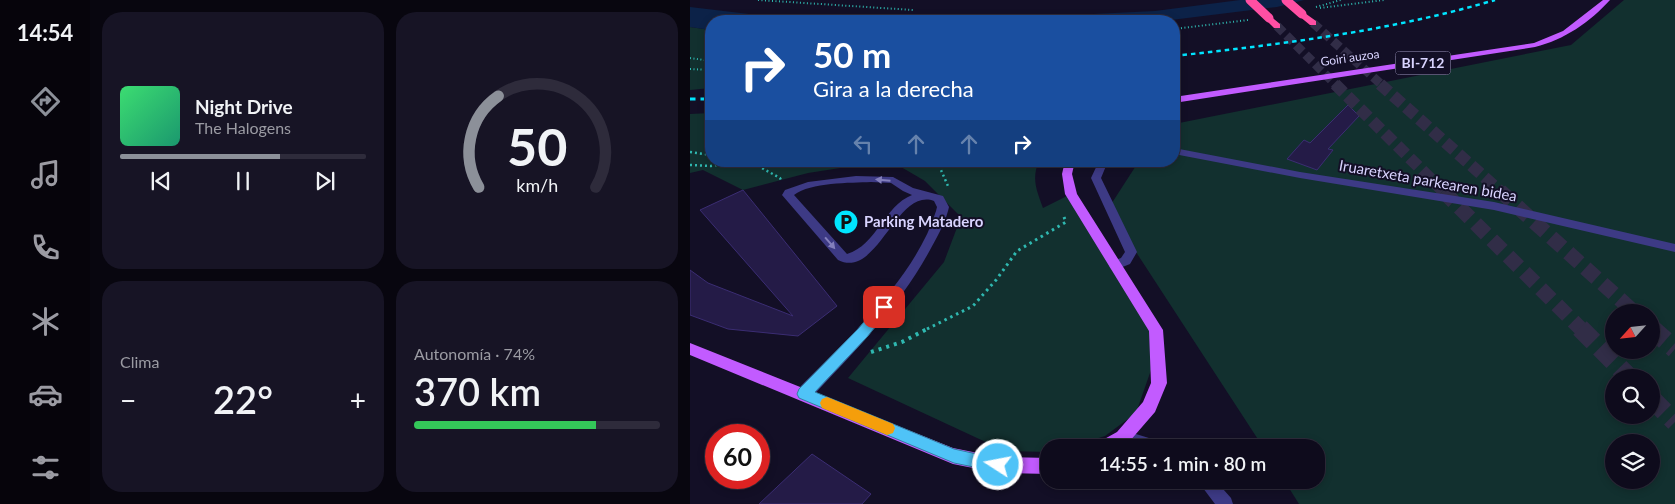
<!DOCTYPE html>
<html lang="es">
<meta charset="utf-8">
<style>
:root{--surface:#0e0b1c;--page:#171425;--text:#f1f3f6;--muted:#9b9ba3;--line:#2e2b3b;--accent:#8c9099}
body{margin:0;font-family:Lato,sans-serif;background:var(--page);color:var(--text);height:100vh;display:flex;flex-direction:column;font-size:19px;white-space:nowrap}
*{box-sizing:border-box;margin:0}
p{font-size:16px;color:var(--muted)}
.icon{flex:none;width:28px;height:28px;fill:none;stroke:currentColor;stroke-width:2;stroke-linecap:round;stroke-linejoin:round}
.map{position:relative;flex:1;overflow:hidden}
.sheet{display:flex;flex-direction:column;gap:12px;padding:12px;background:#08060f;width:600px}
.sheet>*{flex:none}
.top-card{position:absolute;left:15px;top:15px;width:475px;height:152px;border-radius:20px;box-shadow:0 2px 8px #0003,0 0 0 1px var(--line);background:#1a4fa0;color:#fff;overflow:hidden}
.needle{width:32px;rotate:243deg}
.controls{position:absolute;left:915px;top:304px;display:grid;gap:10px}
.controls a{display:grid;place-items:center;width:55px;height:55px;border-radius:50%;background:var(--surface);box-shadow:0 2px 8px #0003,0 0 0 1px var(--line);font-size:25px}
.speed{position:absolute;left:15px;top:424px;display:flex;gap:10px;font-size:25px;font-weight:700;text-align:center}
.speed>*{display:grid;place-content:center;width:65px;height:65px;border-radius:50%;background:var(--surface);box-shadow:0 2px 8px #0003,0 0 0 1px var(--line);line-height:1}
.speed .limit{border:8px solid #d22;background:#fff;color:#111}
.pin{position:absolute;display:grid;place-items:center;width:42px;height:42px;color:#fff;margin:-21px;border-radius:10px;box-shadow:0 2px 8px #0006}
.me{position:absolute;width:55px;margin:-28px;rotate:281deg;stroke-linejoin:round;filter:drop-shadow(0 0 4px #0008)}
.turn{display:flex;align-items:center;gap:18px;height:105px;padding:0 25px;font-size:22px}
.turn .icon{width:65px;height:65px;stroke-width:2.5}
.turn b{display:block;font-size:35px;line-height:42px}
.lanes{display:flex;align-items:center;height:48px;padding:0 25px;background:#0003;justify-content:center;gap:25px;direction:ltr}
.lanes .off{opacity:.35}
.big{font-size:38px;font-weight:600;line-height:1.1}
.sheet .card{flex:1;display:flex;flex-direction:column;justify-content:center;gap:8px;min-width:0;padding:0 18px;border-radius:20px;background:var(--page)}
.sheet .dial{align-items:center;gap:0}
.dial svg{height:130px;overflow:visible;fill:none;stroke:var(--line);stroke-width:7;stroke-linecap:round;text-anchor:middle}
.dial text{fill:var(--text);stroke:none}
.song{display:flex;align-items:center;gap:15px}
.cover{width:60px;height:60px;border-radius:8px;background:linear-gradient(135deg,hsl(140 70% 55%),hsl(160 70% 35%))}
.played{height:5px;border-radius:2px;background:linear-gradient(90deg,var(--accent) 65%,var(--line) 65%)}
.keys{display:flex;justify-content:space-around;direction:ltr}
.heat{display:flex;justify-content:space-between;align-items:center;font-size:28px;direction:ltr}
.charge{height:8px;border-radius:4px;background:linear-gradient(90deg,#34c759 74%,var(--line) 0)}
.sheet .tiles{flex:1;display:grid;gap:12px;grid-template-columns:repeat(2,1fr)}
.trip{position:absolute;left:350px;top:439px;width:285px;height:50px;border-radius:20px;background:var(--surface);box-shadow:0 2px 8px #0003,0 0 0 1px var(--line);font-weight:600;line-height:50px;text-align:center}
main{display:flex;flex:1;min-height:0}
.dock{display:flex;flex-direction:column;width:90px;justify-content:space-around;align-items:center;background:#06040b;color:var(--muted)}
.dock .icon{width:35px;height:35px}
.dock .selected{color:var(--accent)}
.dock b{font-size:22px;color:var(--text)}
.map>svg:first-child{display:block}
</style>
<main>
<nav class="dock">
<b>14:54</b>
<svg class="icon selected" aria-label="directions" viewBox="0 0 24 24"><path d="M12 3l9 9-9 9-9-9zM9 14v-3h6M13 9l2 2-2 2"/></svg>
<svg class="icon" aria-label="music" viewBox="0 0 24 24"><path d="M9 18V5l10-2v13"/><circle cx="6" cy="18" r="3"/><circle cx="16" cy="16" r="3"/></svg>
<svg class="icon" aria-label="phone" viewBox="0 0 24 24"><path d="M5 4h4l2 5-3 2q2 4 5 5l2-3 5 2v4C11 20 4 13 5 4z"/></svg>
<svg class="icon" aria-label="climate" viewBox="0 0 24 24"><path d="M12 3v18M4 7l16 10M4 17L20 7"/></svg>
<svg class="icon" aria-label="car" viewBox="0 0 24 24"><path d="M5 17H2v-5l4-1 3-4h7l3 4 3 1v5h-3M9 17h6M6 11h13"/><circle cx="7" cy="17" r="2"/><circle cx="17" cy="17" r="2"/></svg>
<svg class="icon" aria-label="filters" viewBox="0 0 24 24"><path d="M4 7h16M4 17h16"/><circle cx="9" cy="7" r="2"/><circle cx="15" cy="17" r="2"/></svg>
</nav>
<section class="sheet">
<div class="tiles">
<div class="card">
<div class="song"><i class="cover"></i><div><b>Night Drive</b><p>The Halogens</p></div></div>
<div class="played"></div>
<div class="keys"><svg class="icon" aria-label="previous" viewBox="0 0 24 24"><path d="M18 5L8 12l10 7zM5 5v14"/></svg><svg class="icon" aria-label="pause" viewBox="0 0 24 24"><path d="M8 5v14M16 5v14"/></svg><svg class="icon" aria-label="next" viewBox="0 0 24 24"><path d="M6 5l10 7-10 7zM19 5v14"/></svg></div>
</div>
<div class="card dial"><svg viewBox="0 0 100 80">
<path d="M14 69A42 42 0 1 1 86 69"/>
<path d="M14 69A42 42 0 0 1 26 13" stroke="#8c9099"/>
<text x="50" y="56" font-size="32" font-weight="700">50</text>
<text x="50" y="72" font-size="11">km/h</text>
</svg></div>
<div class="card"><p>Clima</p>
<div class="heat"><a>−</a><b class="big">22°</b><a>+</a></div>
</div>
<div class="card"><p>Autonomía · 74%</p><b class="big">370 km</b><div class="charge"></div></div>
</div>
</section>
<div class="map">
<svg width="985" height="504" viewBox="0 0 985 504">
<rect width="100%" height="100%" fill="#130f26"/>
<!-- green -->
<path fill="#12302f" fill-rule="evenodd" d="M934 0H985V504H609L594 480H626V448L573 447 418 209 449 161H484V124L881 45ZM924 312H961V350H924ZM924 378H961V415H924ZM924 442H961V480H924Z
M0 27 21 30V88L0 90Z
M21 113V161H349C341 179 347 191 353 208L381 194 459 322 461 370 446 413 415 436 380 447 359 448V452L315 451 158 378 254 262 271 217 235 181 206 164 163 166 118 173 53 190 13 170 0 173V114Z"/>
<!-- water -->
<path fill="#0c2248" d="M550 0H614L587 7 473 21H21V30L0 27V7L59 14 282 20 465 11Z"/>
<!-- building -->
<path fill="#241b47" stroke="#3b2d73" d="M658 105 669 116 638 149 643 150 627 170 597 159 614 140 620 143Z
M53 190 147 306 108 336 38 329 0 315V270L18 283 103 316 10 210Z
M122 454 181 494 172 504H69Z"/>
<g fill="none" stroke-linecap="round" stroke-linejoin="round">
<!-- highway-tunnel-far3 -->
<path stroke="#312d47" stroke-width="9" stroke-dasharray="9 4.5" stroke-linecap="butt" d="M623 23 692 85
M587 26 646 85"/>
<!-- highway-tunnel-far2 -->
<path stroke="#312d47" stroke-width="12" stroke-dasharray="12 5.5" stroke-linecap="butt" d="M645 84 754 192
M690 84 811 192"/>
<!-- highway-tunnel-far1 -->
<path stroke="#312d47" stroke-width="15" stroke-dasharray="15 8" stroke-linecap="butt" d="M753 191 891 329
M810 191 944 312
M961 328 963 329"/>
<!-- highway-tunnel -->
<path stroke="#312d47" stroke-width="19" stroke-dasharray="19 9" stroke-linecap="butt" d="M890 328 940 378
M961 328 985 349
M961 398 985 422"/>
<!-- path-far3 -->
<path stroke="#2fb8b0" stroke-width="2" stroke-dasharray="1 2.5" stroke-linecap="butt" d="M68 0 223 10
M626 7 651 0
M630 8 694 0
M484 29 558 20
M0 58 21 61
M0 69 21 70"/>
<!-- path-far2 -->
<path stroke="#2fb8b0" stroke-width="2.5" stroke-dasharray="2 3" stroke-linecap="butt" d="M0 152 21 155
M59 161 90 178 92 182
M247 161 258 186
M0 165 21 166 50 161"/>
<!-- path-far1 -->
<path stroke="#2fb8b0" stroke-width="3" stroke-dasharray="2.5 4" stroke-linecap="butt" d="M237 329 283 306 306 280 327 251 376 222 374 217"/>
<!-- path -->
<path stroke="#2fb8b0" stroke-width="4" stroke-dasharray="3 5" stroke-linecap="butt" d="M181 352 212 342 239 328"/>
<!-- lane -->
<path fill="#3d3a85" fill-rule="evenodd" d="M433 430 475 443 477 448H445L428 442 426 437 428 432Z
M507 480H525L541 498 543 504H525Z"/>
<!-- street -->
<path fill="#3d3a85" fill-rule="evenodd" d="M484 148 610 172 804 202 985 244V252L804 210 610 178 484 154Z
M409 161H420L416 166 411 178 447 252 440 264 425 270 420 268 419 265 420 262 431 258 435 252 401 178Z
M166 176 203 177 223 188 253 196 259 207 258 211C254 225 247 237 240 250 209 307 164 352 120 399L114 401 108 399 106 394 108 389C156 341 226 277 246 211L247 207 244 201C206 187 188 280 148 260L92 195 95 190 118 182ZM181 182 201 183 213 191 222 195C194 206 187 245 157 254L104 195C121 182 160 183 181 182Z"/>
<!-- primary -->
<path fill="#c25bff" fill-rule="evenodd" d="M913 0H920C900 22 874 40 845 47L484 103V97L844 43 873 31Z
M375 161H385L382 174 387 194 473 330 477 383 465 412 439 442 431 448H407L409 442 427 432 453 402 461 383 459 331 375 194 372 174Z
M0 343 263 448 308 457 359 458V474L308 473 263 464 0 355Z"/>
<!-- highway -->
<path fill="#ff4fa3" fill-rule="evenodd" d="M612 11 626 21V25H620L609 16 608 14Z
M579 15 590 24V28H584L576 20V16Z"/>
<!-- rail-far1 -->
<path stroke="#00e5ff" stroke-width="2.5" stroke-dasharray="4.5 4" stroke-linecap="butt" d="M484 56C593 44 700 31 805 0"/>
<!-- rail -->
<path stroke="#00e5ff" stroke-width="3" stroke-dasharray="5.5 5" stroke-linecap="butt" d="M0 99H21"/>
<!-- highway-bridge -->
<path stroke="#ff4fa3" stroke-width="9" d="M560 0 579 18
M596 0 612 14"/>
</g>
<!-- one-way arrows -->
<defs><path id="oneway-solid" d="M-6-.8H1V-3.2L6.5 0L1 3.2V.8H-6Z" transform="scale(1.25)"/></defs>
<g fill="#837fbc">
<use href="#oneway-solid" transform="translate(193 180) rotate(-175)"/>
<use href="#oneway-solid" transform="translate(140 243) rotate(49)"/>
</g>
<!-- route -->
<path fill="#4fc3f7" stroke="#337fa1" d="M194 303 198 304 200 307 198 311 177 337 125 392 264 449 314 460 316 465 314 470 308 472 264 463 109 398 107 394 109 389 168 329 189 304Z"/>
<!-- slow -->
<path fill="#f59e0b" d="M137 397 203 424 205 428 203 433 197 435 132 408 130 403 132 399Z"/>
<!-- icons -->
<defs>
<symbol id="parking-disc" viewBox="-11 -11 22 22"><circle r="9.5" fill="#00e5ff" stroke="#130f26"/><path d="M-3.5-5.5H1a3.5 3.5 0 0 1 0 7H-1V5.5H-3.5ZM-1-3.4V-.6H.8a1.4 1.4 0 0 0 0-2.8Z" fill="#111"/></symbol>
</defs>
<g fill-rule="evenodd">
<use href="#parking-disc" x="142" y="208" width="28" height="28"/>
</g>
<g text-anchor="middle" stroke-width="4" stroke-linejoin="round" paint-order="stroke">
<!-- far-street labels -->
<g font-size="12" fill="#d9d4ff" stroke="#130f26">
<text transform="translate(660 58) rotate(-8)" y="4">Goiri auzoa</text>
</g>
<!-- shield labels -->
<rect fill="#130f26" stroke="#9e99be" stroke-width="1" x="705.5" y="51.5" width="55" height="23" rx="4"/>
<g font-size="14" font-weight="bold" fill="#d9d4ff">
<text x="733" y="68">BI-712</text>
</g>
<!-- street labels -->
<g font-size="15" fill="#d9d4ff" stroke="#130f26">
<text transform="translate(738 181) rotate(10)" y="5">Iruaretxeta parkearen bidea</text>
</g>
<!-- poi labels -->
<g font-size="15" font-weight="bold" fill="#d9d4ff" stroke="#130f26" text-anchor="start">
<text x="174" y="227">Parking Matadero</text>
</g>
</g>
</svg>
<div class="controls">
<a><svg class="needle" viewBox="-14 -14 28 28"><path d="M0-13l5 13h-10z" fill="#e53935"/><path d="M0 13l5-13h-10z" fill="#9b9ba3"/></svg></a>
<a><svg class="icon" aria-label="search" viewBox="0 0 24 24"><circle cx="10" cy="10" r="6"/><path d="M15 15l6 6"/></svg></a>
<a><svg class="icon" aria-label="layers" viewBox="0 0 24 24"><path d="M12 4l9 5-9 5-9-5zM3 14l9 5 9-5"/></svg></a>
</div>
<div class="speed"><div class="limit">60</div></div>
<div class="pin" style="left:194px;top:307px;background:#d93025"><svg class="icon" aria-label="arrive" viewBox="0 0 24 24"><path d="M6 21V4h12l-3 4 3 4H6"/></svg></div>
<svg class="me" style="left:308px;top:465px" viewBox="-20 -20 40 40"><circle r="17" fill="#4fc3f7" stroke="#fff" stroke-width="3"/><path d="M0-11L8 9 0 5-8 9z" fill="#fff"/></svg>
<div class="trip">14:55 · 1 min · 80 m</div>
<div class="top-card">
<div class="turn"><svg class="icon" aria-label="right" viewBox="0 0 24 24"><path d="M7 20v-9h11M14 6l5 5-5 5"/></svg><div><b>50 m</b>Gira a la derecha</div></div>
<div class="lanes"><svg class="icon off" aria-label="left" viewBox="0 0 24 24"><path d="M17 20v-9H6M10 6l-5 5 5 5"/></svg><svg class="icon off" aria-label="ahead" viewBox="0 0 24 24"><path d="M12 20V5M6 11l6-6 6 6"/></svg><svg class="icon off" aria-label="ahead" viewBox="0 0 24 24"><path d="M12 20V5M6 11l6-6 6 6"/></svg><svg class="icon" aria-label="right" viewBox="0 0 24 24"><path d="M7 20v-9h11M14 6l5 5-5 5"/></svg></div>
</div>
</div>
</main>
